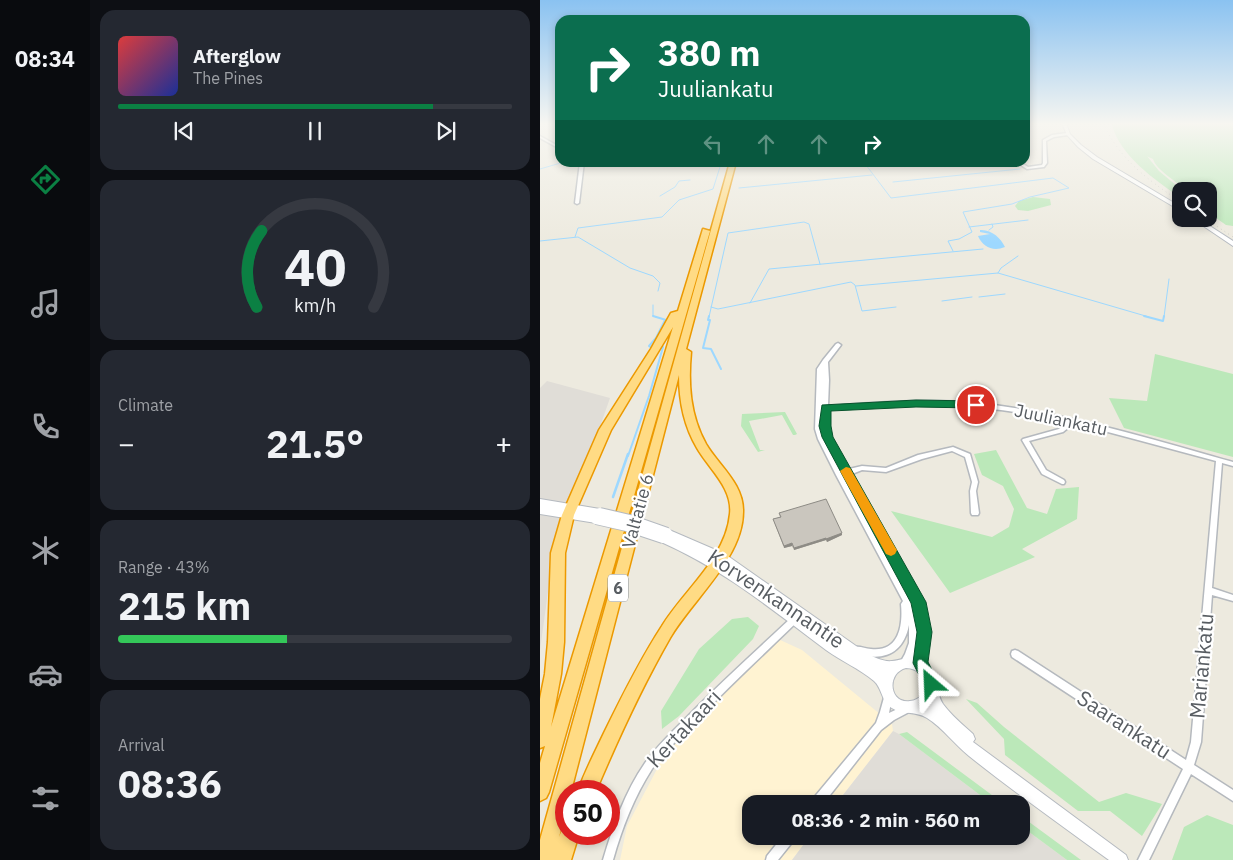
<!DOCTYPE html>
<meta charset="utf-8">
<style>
:root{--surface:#171b24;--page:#242831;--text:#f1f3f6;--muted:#9ea1a6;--line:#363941;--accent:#0b8043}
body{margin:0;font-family:"IBM Plex Sans",sans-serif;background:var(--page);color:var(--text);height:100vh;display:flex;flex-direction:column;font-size:19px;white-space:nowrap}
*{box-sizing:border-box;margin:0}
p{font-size:16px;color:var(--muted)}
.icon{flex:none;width:28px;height:28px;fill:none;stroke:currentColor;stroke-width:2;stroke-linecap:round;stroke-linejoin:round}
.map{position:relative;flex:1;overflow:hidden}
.panel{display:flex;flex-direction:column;gap:10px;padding:10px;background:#0d0f14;width:450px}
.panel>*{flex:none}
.hud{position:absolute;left:15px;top:15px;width:475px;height:152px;border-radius:15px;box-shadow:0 2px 8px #0003;background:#0b6e4f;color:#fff;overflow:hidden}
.buttons{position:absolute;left:632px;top:182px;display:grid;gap:10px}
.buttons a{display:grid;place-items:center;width:45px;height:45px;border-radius:10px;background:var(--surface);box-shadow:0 2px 8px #0003;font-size:25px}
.speed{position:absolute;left:15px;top:780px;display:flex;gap:10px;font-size:25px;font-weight:700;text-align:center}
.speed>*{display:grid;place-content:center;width:65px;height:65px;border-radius:50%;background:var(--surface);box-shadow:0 2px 8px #0003;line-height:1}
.speed .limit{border:8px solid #d22;background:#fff;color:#111}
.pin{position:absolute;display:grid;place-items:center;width:42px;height:42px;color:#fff;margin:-21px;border:2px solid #fff;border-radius:50%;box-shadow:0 1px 5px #0007}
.me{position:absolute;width:55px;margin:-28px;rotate:334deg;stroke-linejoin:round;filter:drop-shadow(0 0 4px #0008)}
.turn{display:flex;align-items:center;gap:18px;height:105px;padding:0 20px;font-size:22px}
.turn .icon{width:65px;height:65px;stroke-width:2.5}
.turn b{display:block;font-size:35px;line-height:42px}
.lanes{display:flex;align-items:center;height:48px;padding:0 20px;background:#0003;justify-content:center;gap:25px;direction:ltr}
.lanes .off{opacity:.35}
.big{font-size:38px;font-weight:800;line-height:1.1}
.panel .card{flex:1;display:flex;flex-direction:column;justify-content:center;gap:8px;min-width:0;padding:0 18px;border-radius:15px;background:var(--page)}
.panel .dial{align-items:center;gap:0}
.dial svg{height:130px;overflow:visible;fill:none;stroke:var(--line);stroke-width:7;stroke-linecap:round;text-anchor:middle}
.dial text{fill:var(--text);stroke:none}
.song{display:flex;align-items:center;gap:15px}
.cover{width:60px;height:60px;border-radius:8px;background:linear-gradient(135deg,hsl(0 70% 55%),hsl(230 70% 35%))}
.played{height:5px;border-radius:2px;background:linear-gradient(90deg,var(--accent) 80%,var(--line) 80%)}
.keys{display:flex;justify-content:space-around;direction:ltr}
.heat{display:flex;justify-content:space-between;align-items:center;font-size:28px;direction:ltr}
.charge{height:8px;border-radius:4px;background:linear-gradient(90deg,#34c759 43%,var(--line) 0)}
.trip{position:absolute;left:202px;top:795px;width:288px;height:50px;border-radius:15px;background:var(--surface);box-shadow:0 2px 8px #0003;font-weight:800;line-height:50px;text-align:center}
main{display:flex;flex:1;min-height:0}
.dock{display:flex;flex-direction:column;width:90px;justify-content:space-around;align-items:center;background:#090b0e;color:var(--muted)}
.dock .icon{width:35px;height:35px}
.dock .active{color:var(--accent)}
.dock b{font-size:22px;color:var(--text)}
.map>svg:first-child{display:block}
</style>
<main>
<nav class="dock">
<b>08:34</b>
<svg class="icon active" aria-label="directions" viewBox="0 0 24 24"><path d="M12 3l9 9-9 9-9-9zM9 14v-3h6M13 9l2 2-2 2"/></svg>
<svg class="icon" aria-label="music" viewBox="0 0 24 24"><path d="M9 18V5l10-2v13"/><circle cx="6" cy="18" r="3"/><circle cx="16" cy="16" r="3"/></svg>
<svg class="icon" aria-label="phone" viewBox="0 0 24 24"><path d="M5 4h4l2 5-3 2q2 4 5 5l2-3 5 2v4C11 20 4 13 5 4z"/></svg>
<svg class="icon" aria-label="climate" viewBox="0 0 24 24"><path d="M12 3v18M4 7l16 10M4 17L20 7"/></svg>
<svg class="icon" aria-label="car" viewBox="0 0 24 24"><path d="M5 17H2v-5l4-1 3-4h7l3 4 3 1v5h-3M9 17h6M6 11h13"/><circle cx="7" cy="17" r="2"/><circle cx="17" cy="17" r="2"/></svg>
<svg class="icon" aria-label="filters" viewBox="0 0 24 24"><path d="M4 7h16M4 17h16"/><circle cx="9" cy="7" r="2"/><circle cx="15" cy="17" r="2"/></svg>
</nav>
<section class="panel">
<div class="card">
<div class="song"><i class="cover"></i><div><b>Afterglow</b><p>The Pines</p></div></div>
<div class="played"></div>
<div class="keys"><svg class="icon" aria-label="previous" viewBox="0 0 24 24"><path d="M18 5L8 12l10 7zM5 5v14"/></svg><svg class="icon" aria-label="pause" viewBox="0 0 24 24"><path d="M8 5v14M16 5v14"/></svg><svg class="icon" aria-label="next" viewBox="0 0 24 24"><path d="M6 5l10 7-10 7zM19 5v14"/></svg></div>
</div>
<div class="card dial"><svg viewBox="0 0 100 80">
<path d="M14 69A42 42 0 1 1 86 69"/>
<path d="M14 69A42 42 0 0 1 17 22" stroke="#0b8043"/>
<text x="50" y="56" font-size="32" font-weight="700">40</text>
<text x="50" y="72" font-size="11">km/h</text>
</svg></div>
<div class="card"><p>Climate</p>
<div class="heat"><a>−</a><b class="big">21.5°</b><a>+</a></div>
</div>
<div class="card"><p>Range · 43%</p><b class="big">215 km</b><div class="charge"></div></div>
<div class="card"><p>Arrival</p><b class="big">08:36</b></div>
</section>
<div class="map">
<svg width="693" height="860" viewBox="0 0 693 860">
<rect width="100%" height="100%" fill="#edeadf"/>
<!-- commercial -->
<path fill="#fff3d2" d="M238 639 262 650 352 724 353 731 296 804H211V836H270L252 860H80L87 826 126 752Z"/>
<!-- industrial -->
<path fill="#e0ddd7" d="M7 381 70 398 12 563 0 650V388Z
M353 731 359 734 452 804H296Z
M481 826 527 860H252L270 836H481Z"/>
<!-- green -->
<path fill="#bbe8b9" d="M571 123H693V226L686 225 669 213V191H646C638 182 616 170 613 159L591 149 607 156 619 171 643 191H641V198C614 179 581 157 571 123Z
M493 197 510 199 511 205 488 211 478 210 475 206 479 201Z
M615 354 693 374V457L584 428 569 398 607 401Z
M245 412 257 434 255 435H253L242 415 209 421 220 450H225L218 452 201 426 202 414Z
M456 450 487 508 507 514 516 489 539 487 537 519 482 549 495 557 410 593 351 511 452 537 469 527 474 509 463 486 442 475 434 454Z
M208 617 219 626 213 639 139 716 122 729 121 711 159 649 192 619Z
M426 699 437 703 464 727 559 802 586 793 622 804 602 836 570 811H538L465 755 464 739Z
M367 732 464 804H452L359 734Z
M667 815 693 825V860H632L644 827Z
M481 816 541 860H527L481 826Z"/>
<!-- water -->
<path fill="#9dd8ff" d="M440 230C451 229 461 238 465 247 453 252 443 247 438 236L450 234 440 232Z"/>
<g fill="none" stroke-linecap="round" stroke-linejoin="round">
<!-- stream-far2 -->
<path stroke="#9dd8ff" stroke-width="1" d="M356 162 326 165 351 198 513 178 529 188 490 197 472 204 423 212 432 232 419 239 408 241 413 251
M204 165 229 162
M0 169 24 162
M353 182 480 169
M199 188 332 175
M120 196 135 187 139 181 150 180
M429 227 488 220
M449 230 453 227 452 224
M35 237 38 228 122 217 139 200 173 189 180 167
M0 241 38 237 90 268 113 276 120 283 118 291
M458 273 461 268 478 256
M316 286 458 273 609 317
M439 297 465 294
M402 301 432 297
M210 303 229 269 443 249
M113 305V316L116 317
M171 307 178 309 311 282 315 285 322 311 356 307
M169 317 188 233 264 222 269 224 280 264
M624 317 629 279"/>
<!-- stream-far1 -->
<path stroke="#9dd8ff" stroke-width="2" d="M113 316 126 320
M169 316 168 320H170L163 348 171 349 181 369
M604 316 623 321 624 316
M113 349 109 346 116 338 125 320
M88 456 109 396 123 347 121 348"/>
<!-- stream -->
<path stroke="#9dd8ff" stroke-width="2.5" d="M73 497 88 454"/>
<defs>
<path id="street" d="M527 133 528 135 514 137 506 141 507 163 504 167 487 169 476 162H480L488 167 502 165 503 163V140L512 135Z
M0 136 20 147V149L0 138Z
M40 162H44L39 203 37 204 35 203Z
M298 343 301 345 288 362 289 380 288 406C338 403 387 398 437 403 524 412 609 438 693 462V466L682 463 672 588 693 595V601L672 595 661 742 654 765 693 790V801L651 774 609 860H598L643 769 472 657 471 654 472 651 475 650 478 651 646 760 651 742 676 461 598 440 534 423 523 432 489 441 506 470 524 480 525 482 524 484H522L502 474 482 440 483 439 519 429 528 422C492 414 455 408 418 406 375 403 331 407 288 409L289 428 291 437 309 469 322 466 346 468 378 455 413 447 430 454 438 482 436 491 439 513 438 515H432L431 513 430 491 432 482 425 457 412 451 382 459 346 472 322 470 312 474 383 602 389 632 385 663 386 667 385 670 382 671 379 670 377 663 381 632 375 602 306 475 303 476 373 605C379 621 383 658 364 667L361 666 360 663 365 654 369 643V625C363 655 342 662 315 653L314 650 315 647C321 646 325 649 331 649 359 652 363 626 361 604L363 601 296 475 278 439 275 429 277 369 283 360 296 344ZM282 410 283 428 285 437 303 471 301 472 284 439 281 429Z
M254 616 257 618 258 620 257 622C222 656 186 689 153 724 139 738 124 752 112 769 94 797 82 828 73 860H63C73 826 85 792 105 763 117 746 132 732 146 718 180 683 216 651 251 618Z
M348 693 351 694 352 697 349 713 368 704 371 705 373 708 371 711 354 720 341 730 283 804H271L272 800 336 723 340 712 345 694Z
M243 836H255L254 840 238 860H226L227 856Z"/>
<path id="secondary" d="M522 123H526L530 134 541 145 557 157 641 207V211L553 159 538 147 527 135Z
M653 219H659L693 241V246Z
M0 499 60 509 64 510 65 513 64 516 60 517 61 519 60 522 56 523 0 514Z
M127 529 185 554 326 653C334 657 343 662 352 661 365 660 367 654 381 661 399 669 394 690 403 704 411 715 423 725 433 734L435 739 433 742 586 855 588 860H569C522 826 474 792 429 756 415 745 403 728 387 718 375 710 361 716 349 706 341 699 342 688 334 681 320 669 301 661 286 650 231 609 183 569 119 541L118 538 119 535 123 534V530ZM366 668C388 668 391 699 370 701 349 704 346 673 366 668Z"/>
<path id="highway" d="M190 162H196L146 349 151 352C148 384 150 415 166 444 179 466 204 484 203 512 203 558 152 600 130 638 102 687 78 739 56 791H38C45 771 55 752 64 733 82 696 100 660 122 626 144 590 186 558 190 514 193 488 169 469 157 448 144 426 139 401 139 375L31 791H26V811L19 837 23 827 26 826V834H39L31 860H0V840Z
M163 229 170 231 9 792 6 798 0 801V763L5 746 0 748V699L5 674 8 642 11 553 22 515 59 430 111 349 131 313 138 311ZM133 327 11 727 21 674 24 642 25 553 34 515 71 430Z"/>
</defs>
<!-- street casing -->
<use href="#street" stroke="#b5b9be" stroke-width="3"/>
<!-- secondary casing -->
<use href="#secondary" stroke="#b5bac0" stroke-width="2"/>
<!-- highway casing -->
<use href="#highway" stroke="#ec9900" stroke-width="3"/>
<!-- street -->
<use href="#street" fill="#fff" fill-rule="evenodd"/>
<!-- secondary -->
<use href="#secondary" fill="#fff" fill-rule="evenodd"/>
<!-- highway -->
<use href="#highway" fill="#ffdb84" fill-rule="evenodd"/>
<!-- rail -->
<path stroke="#b2b3b3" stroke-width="1" stroke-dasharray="0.5 4" stroke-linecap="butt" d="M563 123C580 160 608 180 641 202
M666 219 693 237"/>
<defs>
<path id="secondary-bridge" d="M60 513 90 520 127 533
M56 519 87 526 123 538"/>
</defs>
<!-- secondary-bridge casing -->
<use href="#secondary-bridge" stroke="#b5bac0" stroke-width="12" stroke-linecap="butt"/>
<!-- secondary-bridge -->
<use href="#secondary-bridge" stroke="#fff" stroke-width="10"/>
</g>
<!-- wall -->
<path fill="#aeaaa3" d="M239 513 302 535 287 542 286 540 254 550 252 546 244 548 233 519 240 517Z"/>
<!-- shaded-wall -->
<path fill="#8d8b85" d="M302 533V535L287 542 286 539Z
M286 538V540L254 550V548Z
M252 543V546L244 548V546Z"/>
<!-- building -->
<path fill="#cac6be" stroke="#8d8b85" d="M286 499 302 533 286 539V538L254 548 252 543 244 546 233 519 241 517 239 513Z"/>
<!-- sky -->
<linearGradient id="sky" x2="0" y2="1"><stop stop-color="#8ac2f1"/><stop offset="0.51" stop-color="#f7f6f1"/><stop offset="1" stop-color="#f7f6f1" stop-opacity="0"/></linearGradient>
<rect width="693" height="243" fill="url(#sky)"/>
<!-- route -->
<path fill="#0b8043" stroke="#07532c" d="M376 400 436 401 441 405 436 408 376 407 291 411V426L293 437 386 602 392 632 388 662 399 684 397 689 391 691 386 689 373 663 377 632 371 603 282 437 279 426 282 405Z"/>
<!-- slow -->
<path fill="#f59e0b" d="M306 467 310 468 355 547 357 550 355 554 351 556 346 554 300 471Z"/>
<g text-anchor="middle" stroke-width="4.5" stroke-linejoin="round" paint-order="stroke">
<!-- shield labels -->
<rect fill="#fff" stroke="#8a8e91" stroke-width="1" x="68" y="574.5" width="20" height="27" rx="4"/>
<g font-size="16" font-weight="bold" fill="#585d62">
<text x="78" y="594">6</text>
</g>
<!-- street labels -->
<g font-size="18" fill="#585d62" stroke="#fff">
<text transform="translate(521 420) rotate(12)" y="6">Juuliankatu</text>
<text transform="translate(98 511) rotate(-75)" y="6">Valtatie 6</text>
</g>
<!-- near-street labels -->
<g font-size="21" fill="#585d62" stroke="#fff">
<text transform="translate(236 599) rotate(34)" y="7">Korvenkannantie</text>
<text transform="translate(662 666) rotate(-85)" y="7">Mariankatu</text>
<text transform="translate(584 725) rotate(33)" y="7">Saarankatu</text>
<text transform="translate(144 729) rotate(-47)" y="7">Kertakaari</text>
</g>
</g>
</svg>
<div class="buttons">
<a><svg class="icon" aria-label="search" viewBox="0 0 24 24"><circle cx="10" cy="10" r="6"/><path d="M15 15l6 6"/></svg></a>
</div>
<div class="speed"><div class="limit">50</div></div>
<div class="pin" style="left:436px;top:405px;background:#d93025"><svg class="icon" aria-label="arrive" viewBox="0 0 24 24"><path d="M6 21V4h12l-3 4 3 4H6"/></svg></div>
<svg class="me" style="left:391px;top:684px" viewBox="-20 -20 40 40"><path d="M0-17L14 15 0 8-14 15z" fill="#0b8043" stroke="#fff" stroke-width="4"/></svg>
<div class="trip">08:36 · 2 min · 560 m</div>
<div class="hud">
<div class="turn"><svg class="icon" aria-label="right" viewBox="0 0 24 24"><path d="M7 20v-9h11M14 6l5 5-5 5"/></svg><div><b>380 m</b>Juuliankatu</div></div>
<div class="lanes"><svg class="icon off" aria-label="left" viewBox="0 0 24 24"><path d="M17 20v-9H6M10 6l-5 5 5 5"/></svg><svg class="icon off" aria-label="ahead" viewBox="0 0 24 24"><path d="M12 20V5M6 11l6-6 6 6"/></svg><svg class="icon off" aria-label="ahead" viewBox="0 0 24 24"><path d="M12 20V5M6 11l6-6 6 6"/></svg><svg class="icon" aria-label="right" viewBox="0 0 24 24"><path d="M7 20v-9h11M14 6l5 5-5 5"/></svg></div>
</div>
</div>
</main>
